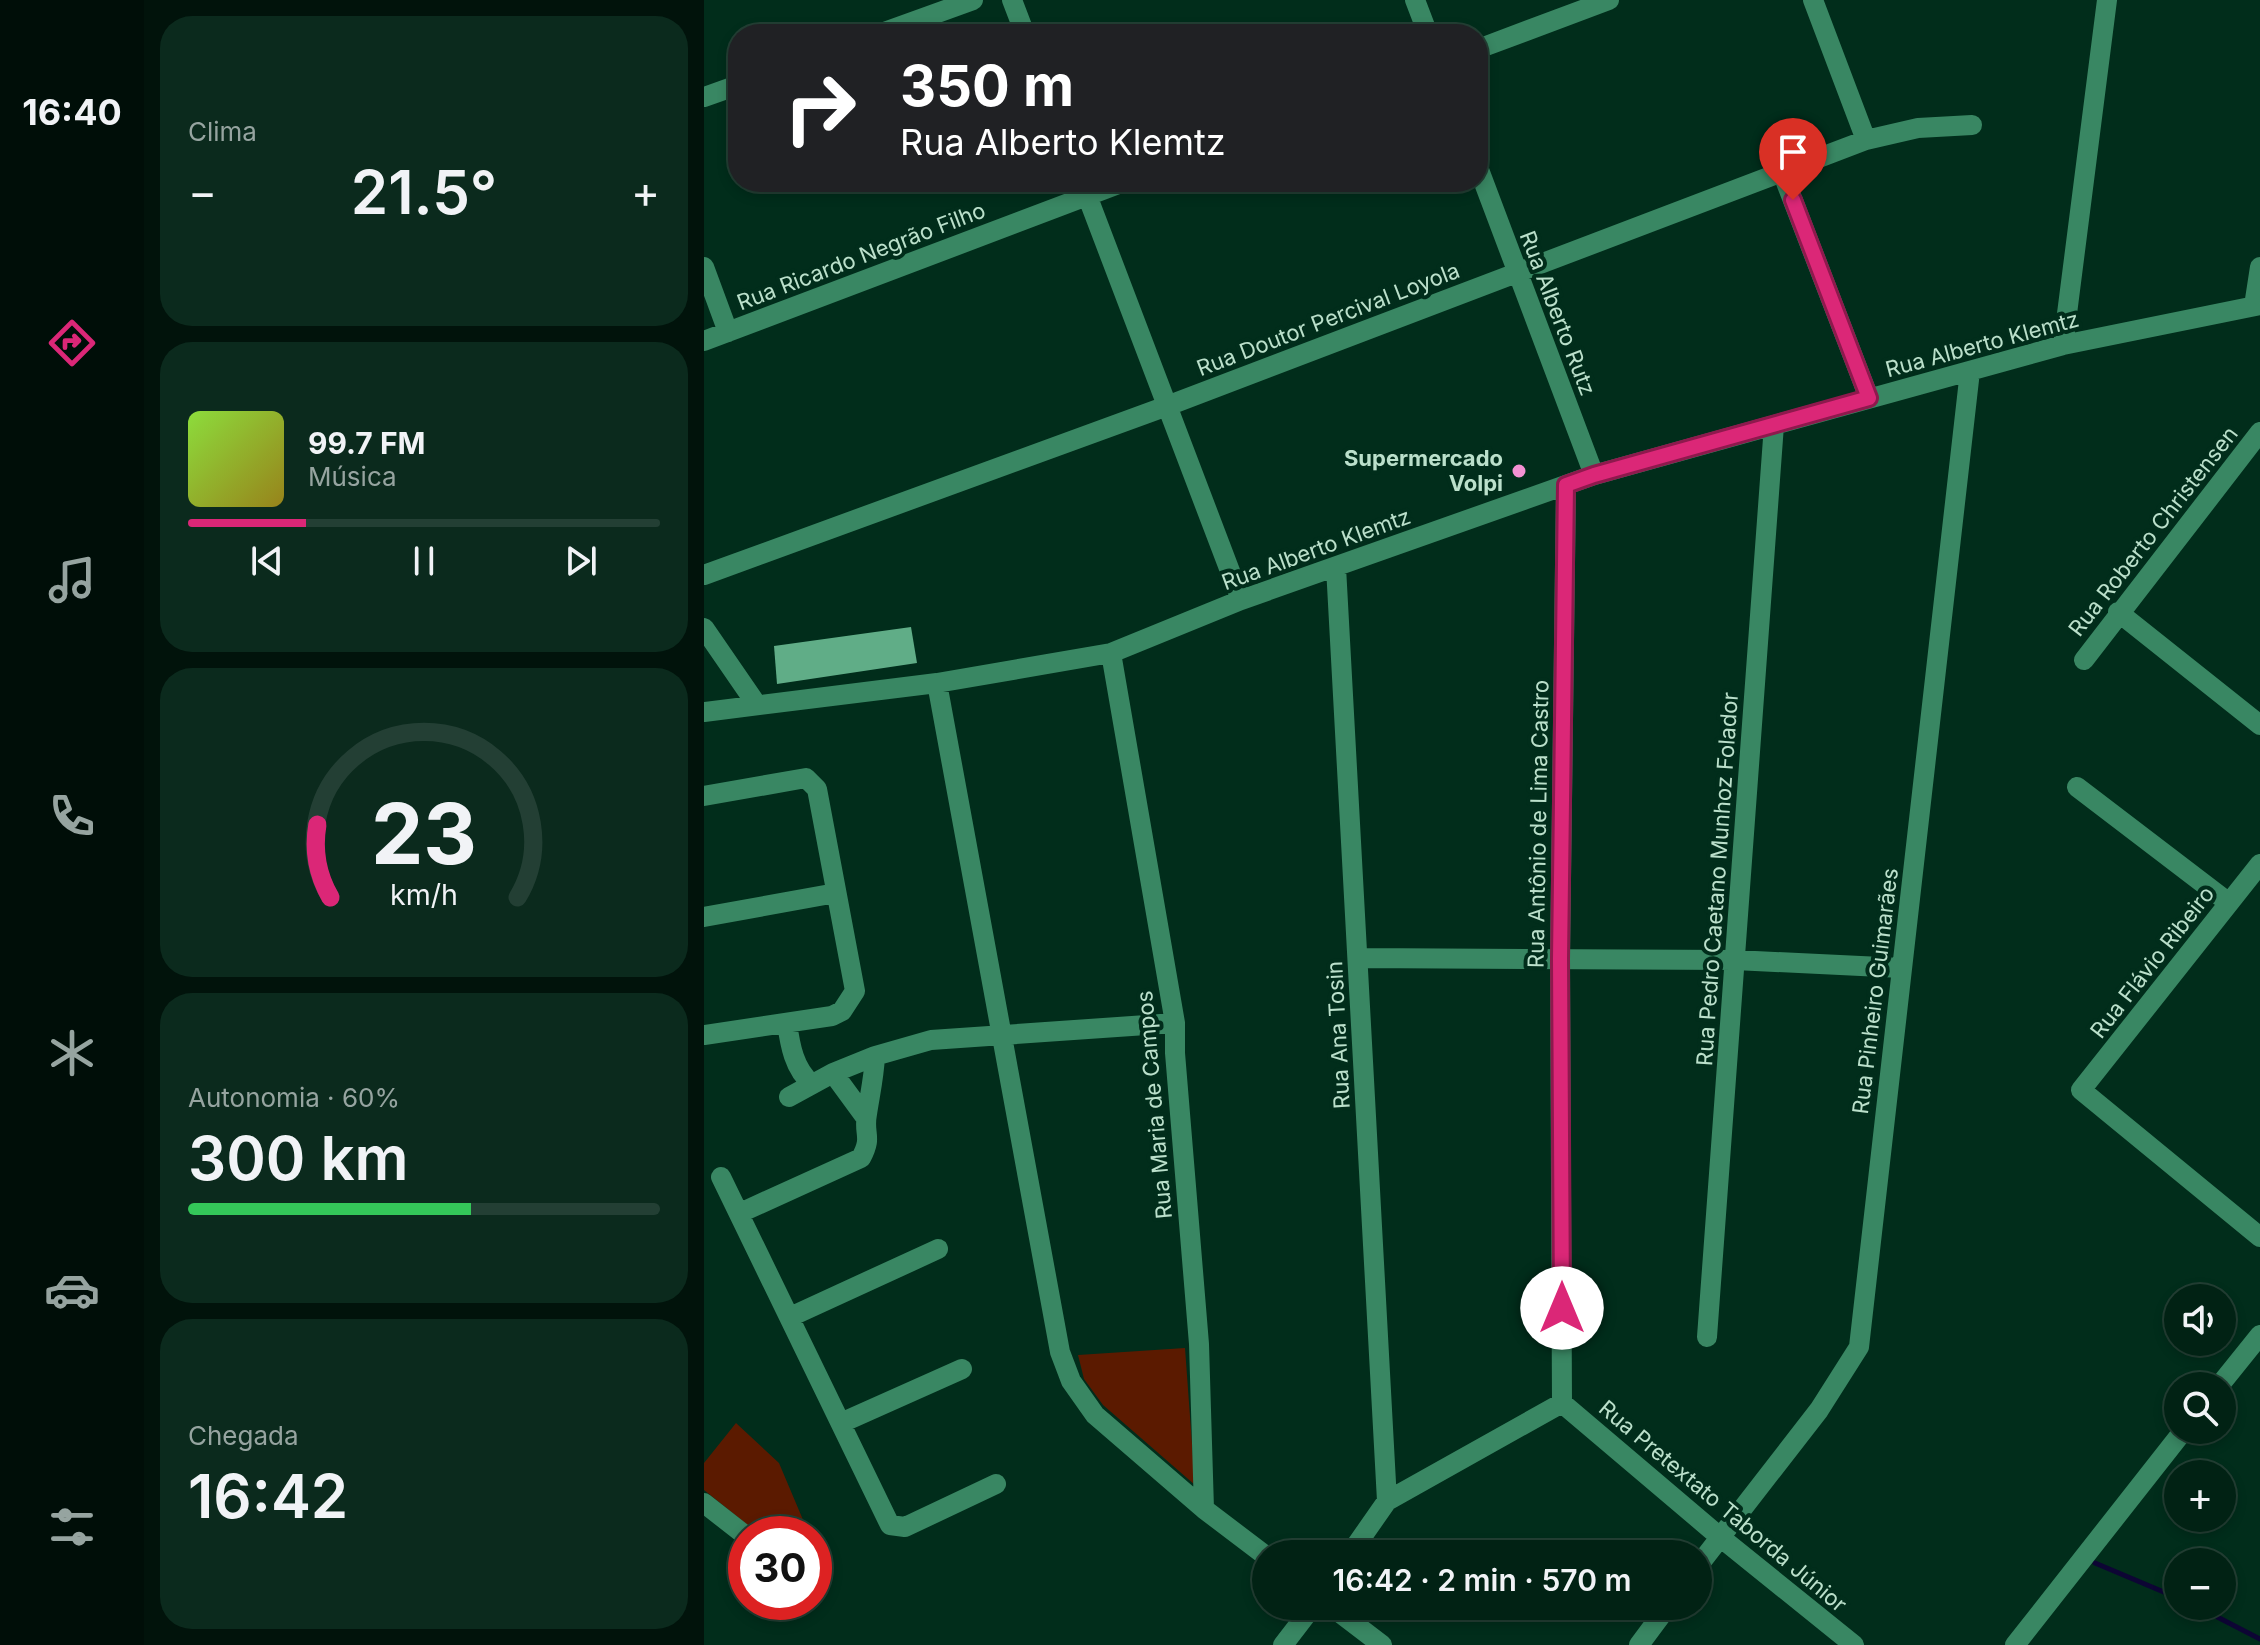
<!DOCTYPE html>
<html lang="pt">
<meta charset="utf-8">
<style>
:root{--surface:#012214;--page:#0b2a1d;--text:#f1f3f6;--muted:#96a4a0;--line:#233f34;--accent:#db2777}
body{margin:0;font-family:Inter,sans-serif;background:var(--page);color:var(--text);height:100vh;display:flex;flex-direction:column;font-size:30px;white-space:nowrap}
*{box-sizing:border-box;margin:0}
p{font-size:26px;color:var(--muted)}
.icon{flex:none;width:44px;height:44px;fill:none;stroke:currentColor;stroke-width:2;stroke-linecap:round;stroke-linejoin:round}
.map{position:relative;flex:1;overflow:hidden}
.side{display:flex;flex-direction:column;gap:16px;padding:16px;background:#01130b;width:560px}
.side>*{flex:none}
.banner{position:absolute;left:24px;top:24px;width:760px;height:168px;border-radius:32px;box-shadow:0 4px 12px #0003,0 0 0 2px var(--line);background:#202124;color:#fff;overflow:hidden}
.tools{position:absolute;left:1460px;top:1284px;display:grid;gap:16px}
.tools a{display:grid;place-items:center;width:72px;height:72px;border-radius:50%;background:var(--surface);box-shadow:0 4px 12px #0003,0 0 0 2px var(--line);font-size:40px}
.speed{position:absolute;left:24px;top:1516px;display:flex;gap:16px;font-size:40px;font-weight:700;text-align:center}
.speed>*{display:grid;place-content:center;width:104px;height:104px;border-radius:50%;background:var(--surface);box-shadow:0 4px 12px #0003,0 0 0 2px var(--line);line-height:1}
.speed .limit{border:12px solid #d22;background:#fff;color:#111}
.pin{position:absolute;display:grid;place-items:center;width:68px;height:68px;color:#fff;margin:-82px -34px;border-radius:50% 50% 50% 0;rotate:-45deg;box-shadow:0 0 8px #0007}
.pin .icon{rotate:45deg}
.me{position:absolute;width:88px;margin:-44px;rotate:0deg;stroke-linejoin:round;filter:drop-shadow(0 0 6px #0008)}
.turn{display:flex;align-items:center;gap:28px;height:168px;padding:0 40px;font-size:36px}
.turn .icon{width:104px;height:104px;stroke-width:2.5}
.turn b{display:block;font-size:56px;line-height:68px}
.big{font-size:60px;font-weight:600;line-height:1.1}
.side .widget{flex:1;display:flex;flex-direction:column;justify-content:center;gap:12px;min-width:0;padding:0 28px;border-radius:32px;background:var(--page)}
.side .dial{align-items:center;gap:0}
.dial svg{height:208px;overflow:visible;fill:none;stroke:var(--line);stroke-width:7;stroke-linecap:round;text-anchor:middle}
.dial text{fill:var(--text);stroke:none}
.song{display:flex;align-items:center;gap:24px}
.cover{width:96px;height:96px;border-radius:12px;background:linear-gradient(135deg,hsl(90 70% 55%),hsl(50 70% 35%))}
.played{height:8px;border-radius:4px;background:linear-gradient(90deg,var(--accent) 25%,var(--line) 25%)}
.keys{display:flex;justify-content:space-around;direction:ltr}
.heat{display:flex;justify-content:space-between;align-items:center;font-size:44px;direction:ltr}
.charge{height:12px;border-radius:6px;background:linear-gradient(90deg,#34c759 60%,var(--line) 0)}
.trip{position:absolute;left:548px;top:1540px;width:460px;height:80px;border-radius:40px;background:var(--surface);box-shadow:0 4px 12px #0003,0 0 0 2px var(--line);font-weight:600;line-height:80px;text-align:center}
main{display:flex;flex:1;min-height:0}
.menu{display:flex;flex-direction:column;width:144px;justify-content:space-around;align-items:center;background:#000e08;color:var(--muted)}
.menu .icon{width:56px;height:56px}
.menu .on{color:var(--accent)}
.menu b{font-size:36px;color:var(--text)}
.map>svg:first-child{display:block}
</style>
<main>
<nav class="menu">
<b>16:40</b>
<svg class="icon on" aria-label="directions" viewBox="0 0 24 24"><path d="M12 3l9 9-9 9-9-9zM9 14v-3h6M13 9l2 2-2 2"/></svg>
<svg class="icon" aria-label="music" viewBox="0 0 24 24"><path d="M9 18V5l10-2v13"/><circle cx="6" cy="18" r="3"/><circle cx="16" cy="16" r="3"/></svg>
<svg class="icon" aria-label="phone" viewBox="0 0 24 24"><path d="M5 4h4l2 5-3 2q2 4 5 5l2-3 5 2v4C11 20 4 13 5 4z"/></svg>
<svg class="icon" aria-label="climate" viewBox="0 0 24 24"><path d="M12 3v18M4 7l16 10M4 17L20 7"/></svg>
<svg class="icon" aria-label="car" viewBox="0 0 24 24"><path d="M5 17H2v-5l4-1 3-4h7l3 4 3 1v5h-3M9 17h6M6 11h13"/><circle cx="7" cy="17" r="2"/><circle cx="17" cy="17" r="2"/></svg>
<svg class="icon" aria-label="filters" viewBox="0 0 24 24"><path d="M4 7h16M4 17h16"/><circle cx="9" cy="7" r="2"/><circle cx="15" cy="17" r="2"/></svg>
</nav>
<section class="side">
<div class="widget"><p>Clima</p>
<div class="heat"><a>−</a><b class="big">21.5°</b><a>+</a></div>
</div>
<div class="widget">
<div class="song"><i class="cover"></i><div><b>99.7 FM</b><p>Música</p></div></div>
<div class="played"></div>
<div class="keys"><svg class="icon" aria-label="previous" viewBox="0 0 24 24"><path d="M18 5L8 12l10 7zM5 5v14"/></svg><svg class="icon" aria-label="pause" viewBox="0 0 24 24"><path d="M8 5v14M16 5v14"/></svg><svg class="icon" aria-label="next" viewBox="0 0 24 24"><path d="M6 5l10 7-10 7zM19 5v14"/></svg></div>
</div>
<div class="widget dial"><svg viewBox="0 0 100 80">
<path d="M14 69A42 42 0 1 1 86 69"/>
<path d="M14 69A42 42 0 0 1 9 41" stroke="#db2777"/>
<text x="50" y="56" font-size="32" font-weight="700">23</text>
<text x="50" y="72" font-size="11">km/h</text>
</svg></div>
<div class="widget"><p>Autonomia · 60%</p><b class="big">300 km</b><div class="charge"></div></div>
<div class="widget"><p>Chegada</p><b class="big">16:42</b></div>
</section>
<div class="map">
<svg width="1556" height="1645" viewBox="0 0 1556 1645">
<rect width="100%" height="100%" fill="#012d1b"/>
<!-- green -->
<path fill="#5b1a00" d="M481 1348 491 1485 399 1405 380 1379 374 1355Z
M32 1423 75 1463 105 1534H55L0 1490V1463Z"/>
<g fill="none" stroke-linecap="round" stroke-linejoin="round">
<!-- stream -->
<path stroke="#0d0534" stroke-width="5" d="M1391 1563 1474 1598
M1492 1606 1556 1639"/>
</g>
<!-- building -->
<path fill="#60ad87" d="M207 627 213 663 73 684 70 646Z"/>
<g fill="none" stroke-linecap="round" stroke-linejoin="round">
<!-- minor -->
<path stroke="#398763" stroke-width="20" d="M308 0 321 34
M711 0 724 34
M1109 0 1162 140
M175 34 269 0
M774 49 905 0
M0 97 34 85
M774 167 890 475
M1078 172 1165 398
M378 182 537 600
M0 267 24 332
M1550 306 1556 267
M0 341 420 182
M1359 345 1403 0
M632 567 683 1501
M0 575 463 406 1162 140 1214 128 1268 125
M1414 612 1556 725
M0 628 53 705
M407 653 471 1023V1053L495 1344 500 1509
M1380 660 1556 432
M233 683 356 1352 367 1381 391 1415 500 1509 562 1556
M0 712 233 683 407 653 537 600 890 475 1359 345 1556 305
M1373 787 1525 903
M0 796 102 778 113 789 151 991 138 1011 128 1016 0 1035
M1556 864 1377 1090 1556 1237
M0 917 132 893
M654 958 1031 960 1198 968
M83 1023C86 1045 90 1069 108 1084
M129 1073 162 1118
M85 1097 129 1073 171 1056 227 1040 471 1023
M17 1177 186 1525 201 1527 292 1484
M36 1213 157 1158C169 1136 159 1135 163 1114 166 1094 170 1077 171 1056
M86 1317 234 1249
M1003 1337 1070 425
M1515 1386 1556 1335
M858 1403 856 959 862 485
M858 1403 1016 1537 1150 1645
M137 1423 258 1369
M0 1503 42 1536
M646 1554 683 1501 858 1403
M994 1566 1115 1410 1155 1347 1266 371
M627 1606 678 1645
M579 1645 609 1606
M935 1645 964 1606
M1311 1645 1480 1430"/>
</g>
<g fill="none" stroke-linecap="round" stroke-linejoin="round">
<defs>
<path id="route" d="M858 1308 856 959 862 485 890 475 1165 398 1089 200"/>
</defs>
<!-- route casing -->
<use href="#route" stroke="#8e194d" stroke-width="20"/>
<!-- route -->
<use href="#route" stroke="#db2777" stroke-width="14"/>
</g>
<!-- markers -->
<circle fill="#f491d3" stroke="#012d1b" stroke-width="3" cx="815" cy="471" r="8"/>
<g text-anchor="middle" stroke-width="8" stroke-linejoin="round" paint-order="stroke">
<!-- street labels -->
<g font-size="22" fill="#bbe0cb" stroke="#012d1b">
<text transform="translate(157 256) rotate(-21)" y="8">Rua Ricardo Negrão Filho</text>
<text transform="translate(854 313) rotate(69)" y="8">Rua Alberto Rutz</text>
<text transform="translate(624 319) rotate(-21)" y="8">Rua Doutor Percival Loyola</text>
<text transform="translate(1278 344) rotate(-15)" y="8">Rua Alberto Klemtz</text>
<text transform="translate(1449 531) rotate(-52)" y="8">Rua Roberto Christensen</text>
<text transform="translate(612 549) rotate(-20)" y="8">Rua Alberto Klemtz</text>
<text transform="translate(834 824) rotate(-89)" y="8">Rua Antônio de Lima Castro</text>
<text transform="translate(1013 879) rotate(-86)" y="8">Rua Pedro Caetano Munhoz Folador</text>
<text transform="translate(1448 962) rotate(-52)" y="8">Rua Flávio Ribeiro</text>
<text transform="translate(1171 991) rotate(-83)" y="8">Rua Pinheiro Guimarães</text>
<text transform="translate(634 1035) rotate(-93)" y="8">Rua Ana Tosin</text>
<text transform="translate(450 1105) rotate(-95)" y="8">Rua Maria de Campos</text>
<text transform="translate(1019 1506) rotate(40)" y="8">Rua Pretextato Taborda Júnior</text>
</g>
<!-- poi labels -->
<g font-size="22" font-weight="bold" fill="#bbe0cb" stroke="#012d1b" text-anchor="end">
<text x="799" y="466">Supermercado<tspan x="799" dy="25">Volpi</tspan></text>
</g>
</g>
</svg>
<div class="tools">
<a><svg class="icon" aria-label="sound" viewBox="0 0 24 24"><path d="M4 9h4l5-4v14l-5-4H4zM17 9q2 3 0 6"/></svg></a>
<a><svg class="icon" aria-label="search" viewBox="0 0 24 24"><circle cx="10" cy="10" r="6"/><path d="M15 15l6 6"/></svg></a>
<a>+</a>
<a>−</a>
</div>
<div class="speed"><div class="limit">30</div></div>
<div class="pin" style="left:1089px;top:200px;background:#d93025"><svg class="icon" aria-label="arrive" viewBox="0 0 24 24"><path d="M6 21V4h12l-3 4 3 4H6"/></svg></div>
<svg class="me" style="left:858px;top:1308px" viewBox="-20 -20 40 40"><circle r="19" fill="#fff"/><path d="M0-13L10 11 0 6-10 11z" fill="#db2777"/></svg>
<div class="trip">16:42 · 2 min · 570 m</div>
<div class="banner">
<div class="turn"><svg class="icon" aria-label="right" viewBox="0 0 24 24"><path d="M7 20v-9h11M14 6l5 5-5 5"/></svg><div><b>350 m</b>Rua Alberto Klemtz</div></div>
</div>
</div>
</main>
